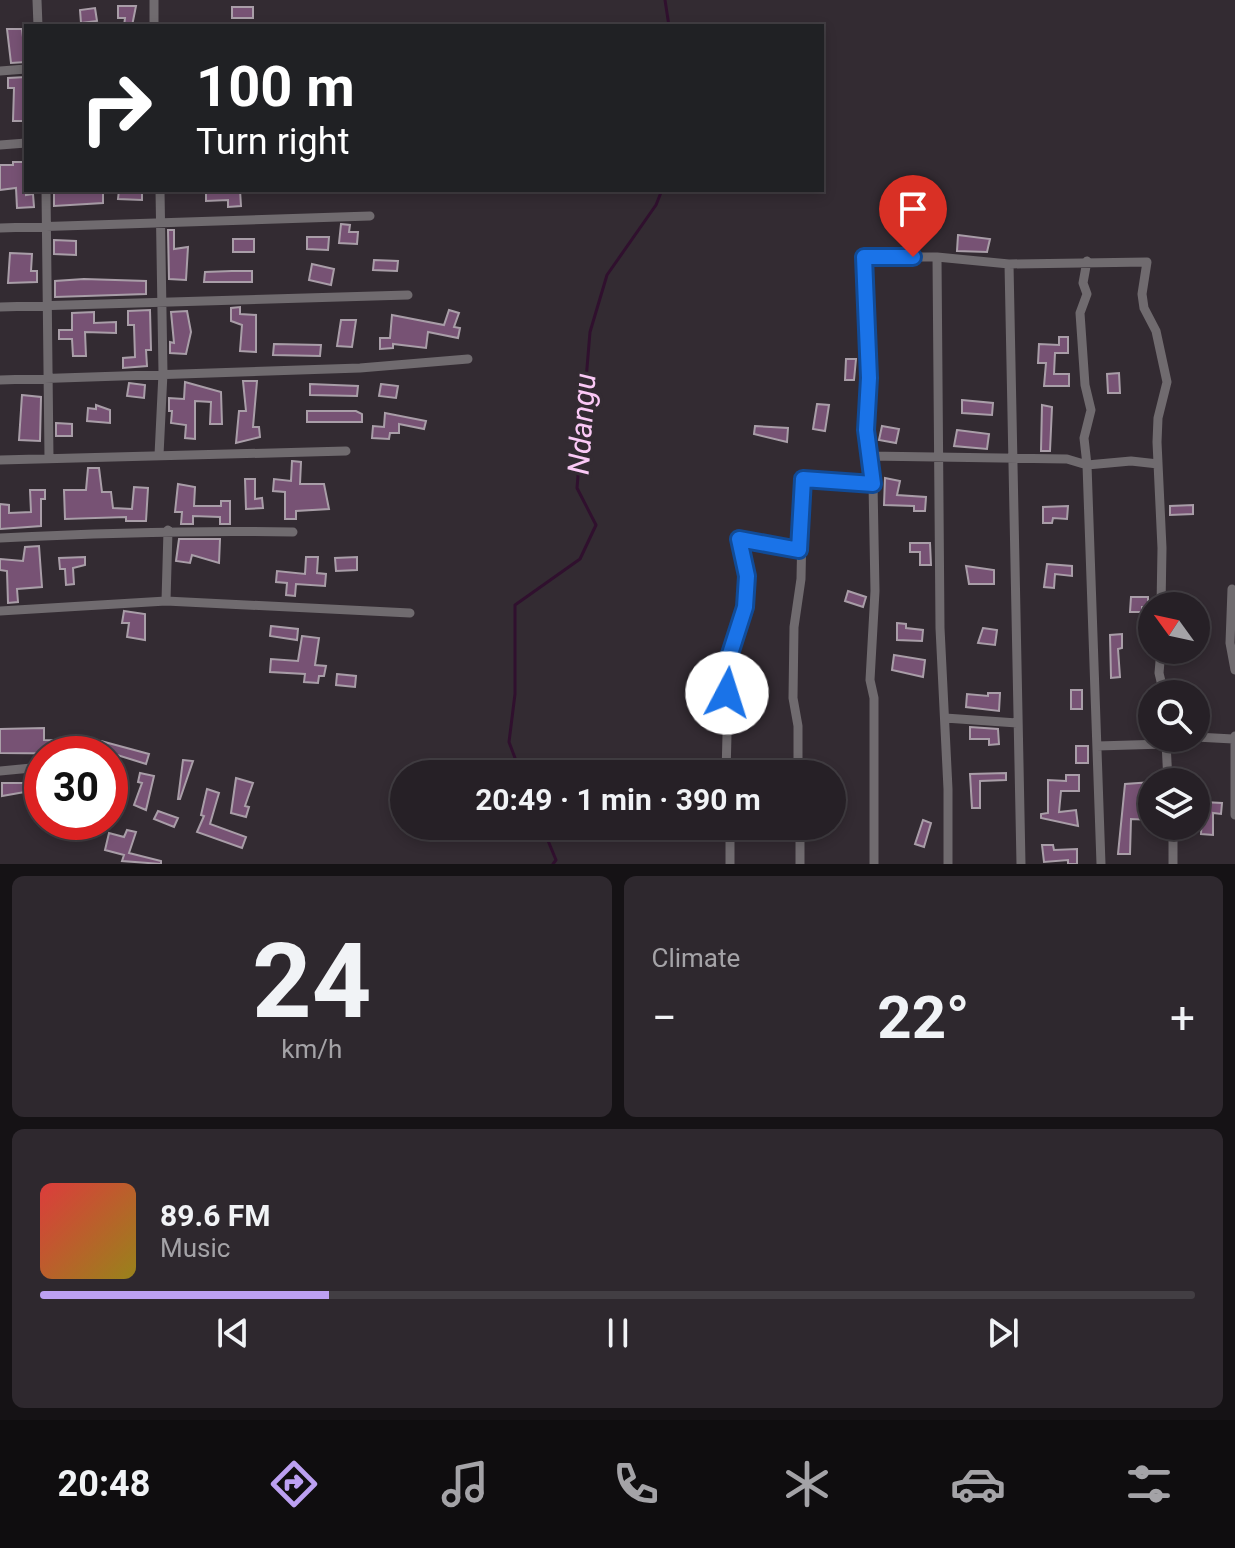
<!DOCTYPE html>
<meta charset="utf-8">
<style>
:root{--surface:#262026;--page:#2e282e;--text:#f1f3f6;--muted:#a4a3a7;--line:#423e43;--accent:#bca0f2}
body{margin:0;font-family:Roboto,sans-serif;background:var(--page);color:var(--text);height:100vh;display:flex;flex-direction:column;font-size:30px;white-space:nowrap}
*{box-sizing:border-box;margin:0}
p{font-size:26px;color:var(--muted)}
.icon{flex:none;width:44px;height:44px;fill:none;stroke:currentColor;stroke-width:2;stroke-linecap:round;stroke-linejoin:round}
.map{position:relative;height:864px;overflow:hidden}
.details{display:flex;flex-direction:column;gap:12px;padding:12px;background:#151215;flex:1}
.details>*{flex:none}
.banner{position:absolute;left:24px;top:24px;width:800px;height:168px;border-radius:0px;box-shadow:0 4px 12px #0003,0 0 0 2px var(--line);background:#202124;color:#fff;overflow:hidden}
.needle{width:52px;rotate:303deg}
.controls{position:absolute;left:1138px;top:592px;display:grid;gap:16px}
.controls a{display:grid;place-items:center;width:72px;height:72px;border-radius:50%;background:var(--surface);box-shadow:0 4px 12px #0003,0 0 0 2px var(--line);font-size:40px}
.speed{position:absolute;left:24px;top:736px;display:flex;gap:16px;font-size:40px;font-weight:700;text-align:center}
.speed>*{display:grid;place-content:center;width:104px;height:104px;border-radius:50%;background:var(--surface);box-shadow:0 4px 12px #0003,0 0 0 2px var(--line);line-height:1}
.speed .limit{border:12px solid #d22;background:#fff;color:#111}
.pin{position:absolute;display:grid;place-items:center;width:68px;height:68px;color:#fff;margin:-82px -34px;border-radius:50% 50% 50% 0;rotate:-45deg;box-shadow:0 0 8px #0007}
.pin .icon{rotate:45deg}
.me{position:absolute;width:88px;margin:-44px;rotate:5deg;stroke-linejoin:round;filter:drop-shadow(0 0 6px #0008)}
.turn{display:flex;align-items:center;gap:28px;height:168px;padding:0 40px;font-size:36px}
.turn .icon{width:104px;height:104px;stroke-width:2.5}
.turn b{display:block;font-size:56px;line-height:68px}
.big{font-size:60px;font-weight:700;line-height:1.1}
.details .tile{flex:1;display:flex;flex-direction:column;justify-content:center;gap:12px;min-width:0;padding:0 28px;border-radius:12px;background:var(--page)}
.details .dial{align-items:center;gap:0}
.dial b{font-size:104px;line-height:1}
.song{display:flex;align-items:center;gap:24px}
.cover{width:96px;height:96px;border-radius:12px;background:linear-gradient(135deg,hsl(0 70% 55%),hsl(50 70% 35%))}
.played{height:8px;border-radius:4px;background:linear-gradient(90deg,var(--accent) 25%,var(--line) 25%)}
.keys{display:flex;justify-content:space-around;direction:ltr}
.heat{display:flex;justify-content:space-between;align-items:center;font-size:44px;direction:ltr}
.details .tiles{flex:1;display:grid;gap:12px;grid-template-columns:1fr 1fr}
.tile:last-child{grid-column:span 2}
.trip{position:absolute;left:390px;top:760px;width:456px;height:80px;border-radius:40px;background:var(--surface);box-shadow:0 4px 12px #0003,0 0 0 2px var(--line);font-weight:700;line-height:80px;text-align:center}
.menu{display:flex;height:128px;justify-content:space-around;align-items:center;background:#0f0d0f;color:var(--muted)}
.menu .icon{width:56px;height:56px}
.menu .active{color:var(--accent)}
.menu b{font-size:36px;color:var(--text)}
.map>svg:first-child{display:block}
</style>
<div class="map">
<svg width="1235" height="864" viewBox="0 0 1235 864">
<rect width="100%" height="100%" fill="#332b32"/>
<g fill="none" stroke-linecap="round" stroke-linejoin="round">
<!-- stream -->
<path stroke="#30102e" stroke-width="3" d="M665 0 669 26
M521 774 509 742 515 694V605L580 559 596 525 577 488 590 332 607 275 656 205 662 190
M542 826 556 860 553 864"/>
</g>
<!-- building -->
<path fill="#775274" stroke="#a99ea8" stroke-width="2" d="M118 6H136L132 26H124L125 18H118Z
M232 7H253V18H232Z
M95 8 97 21 81 23 80 10Z
M7 29H22L26 62 11 63Z
M26 77V121H13L14 88H8V78Z
M13 162H26V195L33 194 34 207 17 208 16 188 0 190V165H13Z
M119 190H142V200L118 199Z
M206 190H240L241 206 228 207V200L206 201Z
M103 191V203L54 206V193Z
M341 224 350 225 349 232H358L357 244 339 243Z
M168 230H174V249L188 247 186 280 169 279Z
M958 235 990 239 987 252 957 251Z
M307 237H329L328 250 307 249Z
M233 239H254V252H233Z
M54 240 76 241V255L54 254Z
M10 253 32 254 31 271H37V282L8 283Z
M374 260 398 261 397 271 373 270Z
M312 264 334 269 331 285 309 280Z
M232 271H252V282H204L205 272Z
M84 279 146 281V294L55 297V281Z
M240 307V314L256 315V352L240 351 242 325 231 321V308Z
M150 310 151 350H146L147 366 123 368V358L135 357 134 325H128V311Z
M449 310 459 313 454 327 460 328 458 338 428 332 426 348 393 344V348L380 349V338H390L392 315 444 325Z
M187 311 191 332 186 354 170 353V342L174 343 171 312Z
M94 312V323L116 322V333L85 332 86 356H73L72 339H59V330H72V313Z
M341 320H356L352 347 337 346Z
M1059 337H1068V353H1055L1054 374H1069V386H1044L1046 363H1038L1039 344 1059 345Z
M274 344 321 345 320 356 273 355Z
M846 359H856L854 380H845Z
M1119 373 1120 393H1108L1107 374Z
M243 381H257L253 427H259L260 437 236 443 239 411H246Z
M185 382 221 392 222 424H210L211 402 195 401V439L185 438 186 425 171 423 172 411H169V398L184 399Z
M129 383 145 385 144 398 127 396Z
M310 384 358 386 357 396 310 395Z
M381 384 398 386 396 398 379 396Z
M22 395 41 397 40 441 19 440Z
M962 400 993 403 992 415 962 413Z
M817 404 829 405 825 431 813 429Z
M96 405 110 410V423L87 421 88 408 96 409Z
M1042 405 1052 407 1050 451H1041Z
M307 411H356L362 414V422H307Z
M385 413 426 421 424 429 399 424V433H390L389 439 372 438 373 426 384 427Z
M56 423 72 424V436H56Z
M755 426 788 428 787 442 754 434Z
M882 426 899 429 896 443 879 440Z
M957 430 989 434 987 449 954 446Z
M292 461 301 462 300 484H324L329 509 296 511V519H285V492L273 491 274 479 291 481Z
M88 468H99L102 492H111L113 508 132 509 134 487 148 488 146 521H126V517L65 519 64 490H86Z
M885 478 900 481 897 495 926 497 925 511H914V506L884 505Z
M245 479H255V499L262 498 263 508 246 509Z
M178 484 195 487 194 506H221V501H230V524H220V517L193 516V524H181L182 512H175Z
M30 490H45V499H41V526L0 529V504L9 505V513L31 512Z
M1193 505V514L1170 515V506Z
M1068 506 1067 519 1053 518 1052 523H1043V507Z
M179 539H220L219 563 192 555 190 563 176 561Z
M910 543H930L931 565H920V552H910Z
M39 546 42 587 17 589 18 602 8 603 7 571 0 570V559L23 561 25 547Z
M85 557V565L73 568 74 584 66 585 65 569H60L59 558Z
M306 557H318L317 573 326 574 325 586 296 584 295 596 286 595 287 583 276 582 277 571 305 574Z
M357 557V570L336 571 335 558Z
M1047 564 1072 566V576L1055 574 1054 588 1044 587Z
M966 566 994 570V584H969Z
M848 591 866 597 863 607 845 601Z
M1131 597H1148V607H1142V612H1130Z
M124 611 145 614V640L127 637 129 623H122Z
M897 623 906 624V628L923 630 922 641 897 640Z
M271 626 298 629 297 640 270 636Z
M983 628 997 630 995 645 978 643Z
M1122 634V648L1118 649 1120 677 1111 678 1110 635Z
M302 636 319 638 315 665 326 666 324 676H319L318 683 304 682 305 674 270 672 271 659 298 661Z
M894 655 925 660 923 677 892 670Z
M337 674 356 676 355 687 336 685Z
M1071 690H1082V709H1071Z
M988 693H1000L999 711 966 707 967 694 988 696Z
M970 727 998 729 999 744 989 745V739H970Z
M44 728V740L101 741 149 754 146 764 114 754 0 753V729Z
M1076 746H1088V763H1076Z
M183 760 193 761 180 799H178Z
M140 773 154 776 146 810 134 805 142 783 138 782Z
M1006 773V780L980 781V808H972L970 774Z
M1066 775H1079V791H1061L1059 812 1076 810 1078 826 1041 818V814L1048 813V780L1066 781Z
M28 777H42V789L2 796V783H28Z
M236 778 253 783 245 806 249 807 246 817 231 813Z
M1152 782V820L1131 819 1130 854H1118L1125 784Z
M207 789 219 793 210 824 246 837 242 848 197 832 204 816 201 815Z
M1203 802 1222 803 1221 814 1213 813V835L1201 834 1202 815H1196V806H1202Z
M158 811 178 818 174 827 154 819Z
M923 820 931 823 924 847 915 844Z
M127 830 136 832 129 853 161 861V864L122 861 124 855 105 850 109 833 124 837Z
M1042 845H1053L1054 850 1077 849V864H1068V860L1044 862Z"/>
<g fill="none" stroke-linecap="round" stroke-linejoin="round">
<!-- minor -->
<path stroke="#706b6f" stroke-width="9" d="M37 0 38 26
M154 26V0
M0 71 26 69
M0 145 26 143
M46 190 49 458
M0 228 370 216
M937 257 940 628 948 789V864
M1087 261 1083 283 1087 294 1080 313 1085 385 1091 410 1084 438 1087 465 1101 864
M1009 264 1021 864
M0 307 408 295
M0 380 360 368 468 359
M159 455 163 373 160 190
M869 456 1067 459 1087 465 1131 461 1158 464
M0 460 346 451
M0 538C98 533 195 530 293 532
M1232 589 1230 643 1235 670
M166 601 168 530
M0 611 166 601 410 613
M1161 650 1159 673 1164 694
M945 718 1017 723
M1235 736V815
M1196 737 1233 739
M1166 742 1168 782
M1097 746 1165 744 1184 738
M0 771 42 767
M726 774 729 657 745 607 747 576 739 539 799 550
M798 774V726L793 698 794 627 801 579 803 479 873 484
M800 826V864
M730 864V826
M874 864V698L870 680 875 591 873 484 866 430 869 378 864 257H937L1009 264 1147 262 1142 294 1144 308 1156 331 1167 382 1158 418 1157 442 1162 548 1161 606
M1173 864V826"/>
</g>
<g fill="none" stroke-linecap="round" stroke-linejoin="round">
<defs>
<path id="route" d="M727 693 729 657 745 607 747 576 739 539 799 550 803 479 873 484 866 430 869 378 864 257H913"/>
</defs>
<!-- route casing -->
<use href="#route" stroke="#114b97" stroke-width="20"/>
<!-- route -->
<use href="#route" stroke="#1a73e8" stroke-width="14"/>
</g>
<g text-anchor="middle" stroke-width="7" stroke-linejoin="round" paint-order="stroke">
<!-- water labels -->
<g font-size="30" font-style="italic" fill="#fbc9f6" stroke="#332b32">
<text transform="translate(582 424) rotate(-86)" y="10">Ndangu</text>
</g>
</g>
</svg>
<div class="controls">
<a><svg class="needle" viewBox="-14 -14 28 28"><path d="M0-13l5 13h-10z" fill="#e53935"/><path d="M0 13l5-13h-10z" fill="#a4a3a7"/></svg></a>
<a><svg class="icon" aria-label="search" viewBox="0 0 24 24"><circle cx="10" cy="10" r="6"/><path d="M15 15l6 6"/></svg></a>
<a><svg class="icon" aria-label="layers" viewBox="0 0 24 24"><path d="M12 4l9 5-9 5-9-5zM3 14l9 5 9-5"/></svg></a>
</div>
<div class="speed"><div class="limit">30</div></div>
<div class="pin" style="left:913px;top:257px;background:#d93025"><svg class="icon" aria-label="arrive" viewBox="0 0 24 24"><path d="M6 21V4h12l-3 4 3 4H6"/></svg></div>
<svg class="me" style="left:727px;top:693px" viewBox="-20 -20 40 40"><circle r="19" fill="#fff"/><path d="M0-13L10 11 0 6-10 11z" fill="#1a73e8"/></svg>
<div class="trip">20:49 · 1 min · 390 m</div>
<div class="banner">
<div class="turn"><svg class="icon" aria-label="right" viewBox="0 0 24 24"><path d="M7 20v-9h11M14 6l5 5-5 5"/></svg><div><b>100 m</b>Turn right</div></div>
</div>
</div>
<section class="details">
<div class="tiles">
<div class="tile dial"><b>24</b><p>km/h</p></div>
<div class="tile"><p>Climate</p>
<div class="heat"><a>−</a><b class="big">22°</b><a>+</a></div>
</div>
<div class="tile">
<div class="song"><i class="cover"></i><div><b>89.6 FM</b><p>Music</p></div></div>
<div class="played"></div>
<div class="keys"><svg class="icon" aria-label="previous" viewBox="0 0 24 24"><path d="M18 5L8 12l10 7zM5 5v14"/></svg><svg class="icon" aria-label="pause" viewBox="0 0 24 24"><path d="M8 5v14M16 5v14"/></svg><svg class="icon" aria-label="next" viewBox="0 0 24 24"><path d="M6 5l10 7-10 7zM19 5v14"/></svg></div>
</div>
</div>
</section>
<nav class="menu">
<b>20:48</b>
<svg class="icon active" aria-label="directions" viewBox="0 0 24 24"><path d="M12 3l9 9-9 9-9-9zM9 14v-3h6M13 9l2 2-2 2"/></svg>
<svg class="icon" aria-label="music" viewBox="0 0 24 24"><path d="M9 18V5l10-2v13"/><circle cx="6" cy="18" r="3"/><circle cx="16" cy="16" r="3"/></svg>
<svg class="icon" aria-label="phone" viewBox="0 0 24 24"><path d="M5 4h4l2 5-3 2q2 4 5 5l2-3 5 2v4C11 20 4 13 5 4z"/></svg>
<svg class="icon" aria-label="climate" viewBox="0 0 24 24"><path d="M12 3v18M4 7l16 10M4 17L20 7"/></svg>
<svg class="icon" aria-label="car" viewBox="0 0 24 24"><path d="M5 17H2v-5l4-1 3-4h7l3 4 3 1v5h-3M9 17h6M6 11h13"/><circle cx="7" cy="17" r="2"/><circle cx="17" cy="17" r="2"/></svg>
<svg class="icon" aria-label="filters" viewBox="0 0 24 24"><path d="M4 7h16M4 17h16"/><circle cx="9" cy="7" r="2"/><circle cx="15" cy="17" r="2"/></svg>
</nav>
